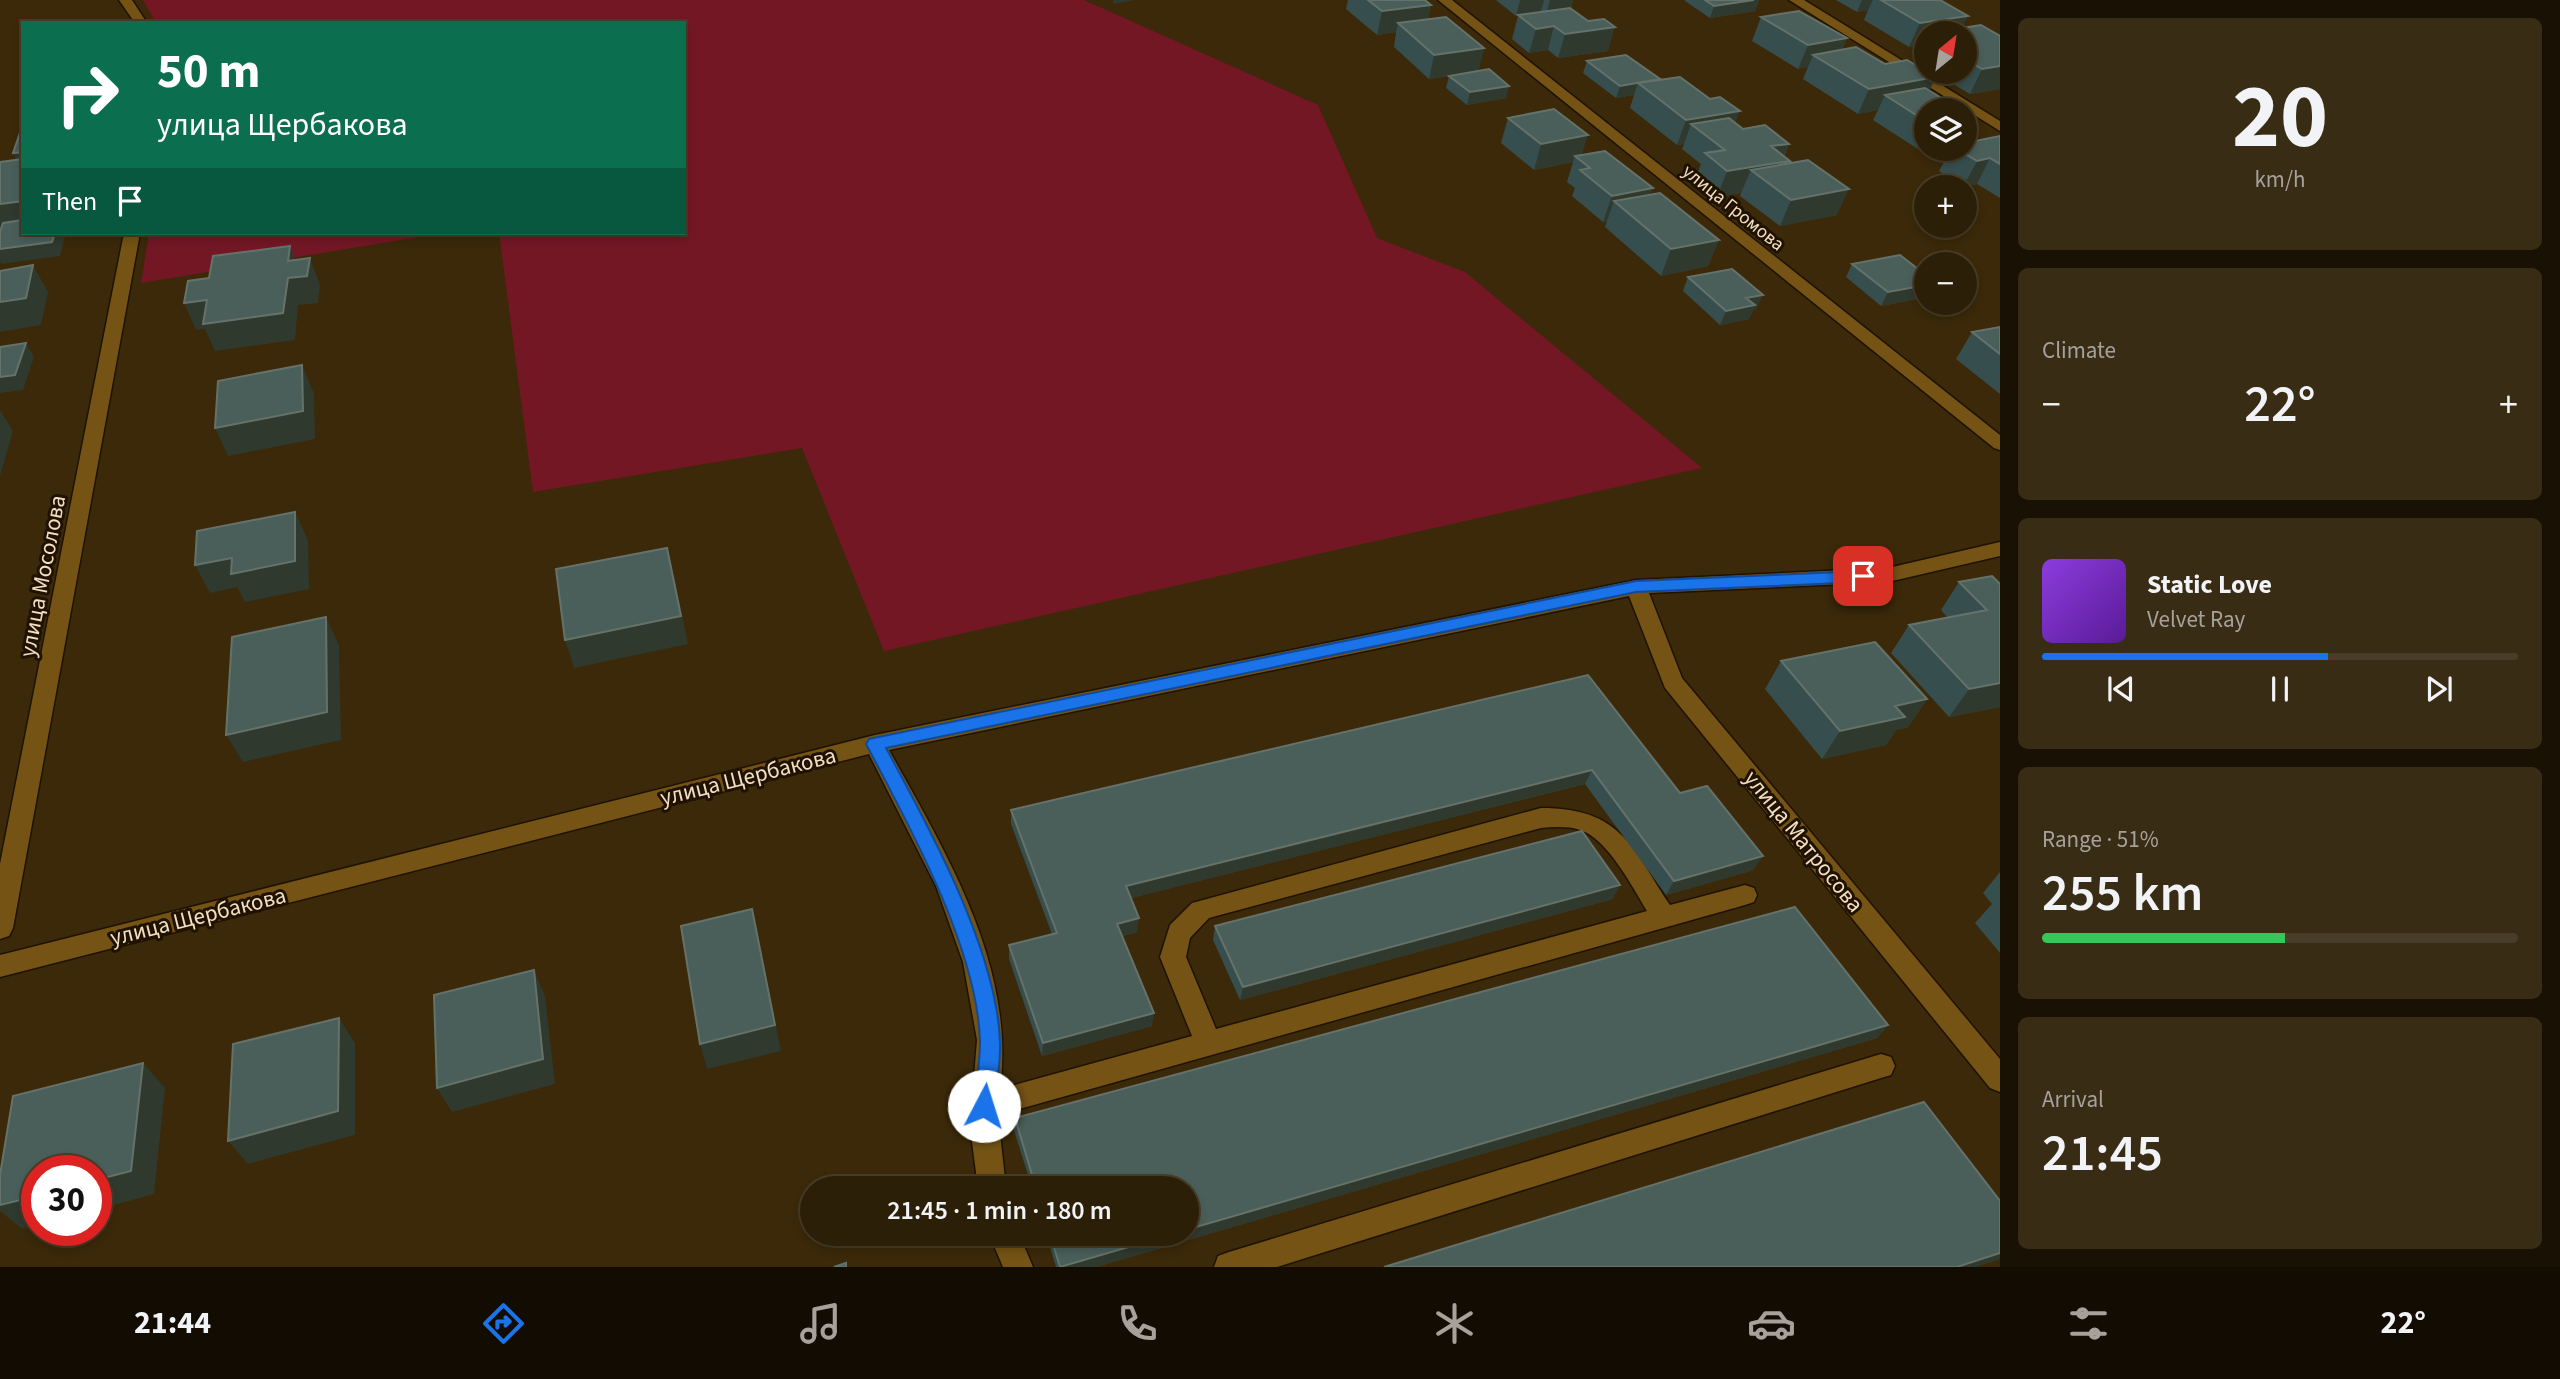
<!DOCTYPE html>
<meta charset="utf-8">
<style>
:root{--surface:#2c1f07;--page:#382c15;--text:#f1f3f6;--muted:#a6a29b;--line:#483d28;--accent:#1a73e8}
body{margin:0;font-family:"Source Sans 3",sans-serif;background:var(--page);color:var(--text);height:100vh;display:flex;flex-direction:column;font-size:26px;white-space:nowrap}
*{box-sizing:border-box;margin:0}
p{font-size:23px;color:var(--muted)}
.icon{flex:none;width:38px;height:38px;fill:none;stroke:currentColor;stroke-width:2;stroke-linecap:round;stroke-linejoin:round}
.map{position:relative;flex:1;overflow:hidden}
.side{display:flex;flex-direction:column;gap:18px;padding:18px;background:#181104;width:560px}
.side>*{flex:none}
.banner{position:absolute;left:21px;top:21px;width:665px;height:214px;border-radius:0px;box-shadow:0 4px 10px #0003,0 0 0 2px var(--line);background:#0b6e4f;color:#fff;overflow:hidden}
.needle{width:46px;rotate:30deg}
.controls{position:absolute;left:1914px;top:21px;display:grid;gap:14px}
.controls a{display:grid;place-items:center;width:63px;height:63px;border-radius:50%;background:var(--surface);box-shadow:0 4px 10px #0003,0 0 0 2px var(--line);font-size:35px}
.speed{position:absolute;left:21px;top:1155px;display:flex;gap:14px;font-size:35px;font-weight:700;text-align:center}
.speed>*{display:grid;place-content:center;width:91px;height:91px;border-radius:50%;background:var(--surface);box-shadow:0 4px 10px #0003,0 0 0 2px var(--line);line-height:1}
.speed .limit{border:10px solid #d22;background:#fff;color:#111}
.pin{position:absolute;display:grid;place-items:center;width:60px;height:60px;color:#fff;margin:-30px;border-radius:14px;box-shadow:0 4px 10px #0006}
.me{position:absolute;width:77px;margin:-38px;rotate:5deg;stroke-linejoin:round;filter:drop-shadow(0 0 5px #0008)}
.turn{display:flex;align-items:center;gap:24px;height:147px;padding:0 21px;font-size:32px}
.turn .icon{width:91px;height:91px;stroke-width:2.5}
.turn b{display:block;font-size:49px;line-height:60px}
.then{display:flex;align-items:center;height:66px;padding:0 21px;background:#0003;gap:14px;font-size:26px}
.big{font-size:52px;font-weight:600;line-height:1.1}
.side .widget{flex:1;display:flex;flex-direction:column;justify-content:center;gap:10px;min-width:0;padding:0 24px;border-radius:10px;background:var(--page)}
.side .dial{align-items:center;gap:0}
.dial b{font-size:91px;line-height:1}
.song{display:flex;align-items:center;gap:21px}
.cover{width:84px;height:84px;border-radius:10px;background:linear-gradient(135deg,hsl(270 70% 55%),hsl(270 70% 35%))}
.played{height:7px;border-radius:4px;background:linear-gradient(90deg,var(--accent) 60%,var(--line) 60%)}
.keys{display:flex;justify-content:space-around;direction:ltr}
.heat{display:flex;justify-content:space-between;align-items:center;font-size:38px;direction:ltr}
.charge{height:10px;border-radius:5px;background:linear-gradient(90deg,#34c759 51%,var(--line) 0)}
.trip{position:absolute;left:800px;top:1176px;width:399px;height:70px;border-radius:35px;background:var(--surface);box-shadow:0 4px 10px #0003,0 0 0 2px var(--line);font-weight:600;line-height:70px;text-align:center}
.dock{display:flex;height:112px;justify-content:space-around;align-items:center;background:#120c03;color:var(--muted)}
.dock .icon{width:49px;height:49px}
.dock .on{color:var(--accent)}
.dock b{font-size:32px;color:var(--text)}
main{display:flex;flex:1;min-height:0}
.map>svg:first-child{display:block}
</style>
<main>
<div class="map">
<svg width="2000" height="1267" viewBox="0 0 2000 1267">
<rect width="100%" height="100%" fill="#3b2909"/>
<!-- green -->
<path fill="#731725" d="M143 0H1084L1318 105 1377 238 1465 272 1702 468 884 651 802 448 533 492 499 233H684V23H156Z
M149 233H443L141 283Z"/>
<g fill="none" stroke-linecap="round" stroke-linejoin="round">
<defs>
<path id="minor" d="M119 0H132L147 23H135Z
M1438 0H1452L2000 435V450L1994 448Z
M1789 0H1804L2000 121V131Z
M124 233H140L13 928 9 936 0 939V864Z
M2000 542V556L1888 582 1649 593 1682 678 2000 1059V1092L1990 1088 1665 688 1629 596 889 750C946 853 1016 966 1000 1089L1192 1036 1160 957 1170 925 1192 903 1541 808C1621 808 1631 846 1670 905L1745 885 1754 888 1757 895 1754 902 1745 905 998 1115 1006 1188H978L970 1126 977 1040 963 962 936 886 869 754 0 977V955L875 735 1636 580 1888 568ZM1541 828C1554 827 1568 826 1580 830 1607 838 1633 888 1647 911L1216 1029 1186 957 1190 938 1209 918Z
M1881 1054 1891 1057 1895 1066 1891 1075 1881 1078 1277 1267H1214L1218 1256 1229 1252Z
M989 1234H1019L1033 1267H1003Z"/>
</defs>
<!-- minor casing -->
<use href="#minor" stroke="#1e1302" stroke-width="3"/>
<!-- minor -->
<use href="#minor" fill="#755314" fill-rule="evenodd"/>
</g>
<!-- wall -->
<path fill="#364f4e" d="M1348 0H1425L1431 5 1428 19 1484 48 1478 71 1506 98 1467 105 1446 88 1449 76 1429 79 1394 47 1396 32 1377 35 1346 9Z
M1496 0H1573L1571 9 1608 51 1558 58 1548 50 1529 53 1512 39 1518 16H1516Z
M1685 0H1759L1755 11 1710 18 1685 1Z
M1836 0H1940L1962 28 2000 36V89L1970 94 1938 75 1940 72H1965V33H1927V44L1909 47 1864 20 1868 10 1857 12Z
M1761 17 1847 38 1842 50 1885 64 1936 77 1929 91 1927 110V149L1921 151 1873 120 1878 110 1858 114 1803 79 1808 67 1798 69 1752 41Z
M1587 61 1660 79 1735 123 1743 129 1789 144 1784 157 1837 215 1780 226 1740 196 1741 193 1717 197 1695 179 1701 164 1682 149 1684 144 1677 145 1630 108 1634 95 1616 98 1583 73Z
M1508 118 1582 155 1650 194 1719 240 1708 266 1661 276 1605 227 1607 221 1603 222 1572 196 1575 188 1567 182 1573 162 1534 170 1501 143Z
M2000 136V198L1977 184 1963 187 1939 171 1951 149H1965Z
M1852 264 1927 276V297L1881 306 1846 277Z
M1688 277 1756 309 1753 310 1749 319 1720 325 1683 291Z
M2000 327V394L1956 359 1972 332Z
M1959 582 2000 584V707L1949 717 1891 653 1909 625 1948 618 1941 610Z
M1781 661 1927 699 1908 727 1896 730 1886 745 1822 759 1765 689Z
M1588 675 1680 793 1754 870 1666 895 1585 784 1131 898 1137 932 1122 936 1152 1026 1042 1056 1009 959V945L1052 934 1011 824V810Z
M2000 872V953L1975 923 1992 904 1983 893Z
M1613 899 1240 1000 1213 940 1215 926Z
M1888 1025 1877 1038 1096 1267H1056L1046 1234H1186V1188H1032L1014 1130 1015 1118Z"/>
<!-- shaded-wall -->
<path fill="#30392d" d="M1113 0H1135L1113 4Z
M1520 0H1544L1540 14 1516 16Z
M1550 0H1573L1569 15 1545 18Z
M1754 0H1759L1755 11 1710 18 1714 6Z
M1862 0H1873L1868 10 1857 12Z
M1431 5 1426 28 1398 23 1396 32 1377 35 1382 11Z
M1968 16 1960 33 1936 32V33H1927V44L1909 47 1920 23Z
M1554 26 1548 50 1529 53 1536 29Z
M1615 27 1608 51 1558 58 1565 34Z
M1847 38 1837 62 1813 55 1808 67 1798 69 1808 45Z
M1484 48 1478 72 1429 79 1434 55Z
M2000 66V89L1970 94 1982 69Z
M1936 77 1924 101 1885 95 1878 110 1858 114 1869 89Z
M1660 79 1638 83 1634 95 1616 98 1620 86Z
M1509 86 1506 98 1467 105 1470 92Z
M1740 111 1730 136 1691 124 1684 144 1677 145 1686 120Z
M1975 118 1965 137V120Z
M1588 135 1580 160 1575 156 1573 162 1534 170 1541 144Z
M1927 139V149H1933L1921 151Z
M1789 144 1781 162 1790 161 1779 187 1751 170 1741 193 1717 197 1727 171 1771 146Z
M23 152V172L13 153Z
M1990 158 1977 184 1963 187 1977 161Z
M1653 188 1643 214 1614 201 1607 221 1603 222 1612 196Z
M1849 189 1837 215 1780 226 1791 200Z
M23 201V229L0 232V204Z
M55 233H66L60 256 1 264 0 261V249Z
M1719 240 1708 266 1661 276 1671 249Z
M290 246 300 273 310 258 320 285 318 303 298 305 295 340 215 351 205 329 196 330 184 303 288 261Z
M33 265 48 292 41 325 0 332V302Z
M1927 285V297L1881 306 1888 292Z
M1763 295 1756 309 1753 310 1749 319 1720 325 1726 311 1746 298Z
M26 343 34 357 23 390 0 393V377Z
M302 365 314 393 315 439 228 456 215 428Z
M0 410 13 431 0 476Z
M295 512 308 540 309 589 245 602 237 587 210 593 195 565Z
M674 576 688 644 574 668 565 640Z
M326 617 339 645 341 740 243 762 226 735Z
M2000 683V707L1949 717 1969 689Z
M1927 699 1908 727 1896 730 1886 745 1822 759 1840 731 1895 706Z
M1592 770 1585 784 1124 900 1126 886Z
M1763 856 1754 870 1666 895 1674 881Z
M1620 885 1613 899 1240 1000 1243 987Z
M752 909 781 1051 707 1069 700 1044Z
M1139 918 1137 932 1115 937 1117 924Z
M534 970 545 996 555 1084 452 1112 437 1088Z
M1154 1013 1152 1026 1042 1056 1043 1043Z
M339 1018 355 1043V1135L248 1164 228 1141Z
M1888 1025 1877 1038 1096 1267H1060L1173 1234H1186V1230Z
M143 1063 165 1088 154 1194 96 1210V1180Z
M37 1196V1226L22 1229 0 1211V1205Z
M2000 1253V1259L1976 1267H1957Z"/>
<!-- building -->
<path fill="#4a5e5a" stroke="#65726a" stroke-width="2" d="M1368 0H1425L1431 5 1382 11Z
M1705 0H1754L1714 6Z
M1881 0H1940L1968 16 1920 23Z
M1570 8 1588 21 1604 19 1615 27 1565 34 1554 26 1536 29 1518 15Z
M1799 11 1847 38 1808 45 1761 17Z
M1446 17 1484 48 1434 55 1398 23Z
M1981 25 2000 36V66L1982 69 1965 59V33H1939L1936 32Z
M1856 47 1885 64 1907 60 1936 77 1869 89 1813 55Z
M1626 55 1660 79 1620 86 1587 61Z
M1489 69 1509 86 1470 92 1449 76Z
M1680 77 1710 99 1720 97 1740 111 1686 120 1638 83Z
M1925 88 1961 110H1927V122L1885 95Z
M1554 109 1588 135 1541 144 1508 118Z
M1965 113 1975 118 1965 120Z
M1729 118 1743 129 1765 125 1789 144 1771 146 1790 161 1727 171 1705 153 1725 150 1691 124Z
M23 124V152L13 153Z
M2000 136V164L1990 158 1977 161 1957 149H1965V143Z
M1605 151 1653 188 1612 196 1580 170 1590 168 1575 156Z
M23 159V201L0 204V162Z
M1808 160 1849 189 1791 200 1751 170Z
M1660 193 1719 240 1671 249 1614 201Z
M23 220V233H55L52 242 0 249V232L3 223Z
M290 246 288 261 310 258 307 276 288 278 283 313 203 324 207 300 184 303 188 281 209 278 213 256Z
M1900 255 1927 276V285L1888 292 1852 264Z
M33 265 26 298 0 302V271Z
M1732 269 1763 295 1746 298 1755 305 1726 311 1688 277Z
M2000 327V354L1972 332Z
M26 343 15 375 0 377V347Z
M302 365 303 411 215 428 218 381Z
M295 512V561L231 574 232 558 195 565 197 531Z
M667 548 681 616 565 640 556 569Z
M1992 576 2000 584V683L1969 689 1909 625 1987 610 1959 582Z
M326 617 327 712 226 735 232 637Z
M1875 642 1927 699 1895 706 1905 717 1840 731 1781 661Z
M1588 675 1680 793 1707 786 1763 856 1674 881 1592 770 1126 886 1139 918 1117 924 1154 1013 1043 1043 1009 945 1057 933 1011 810Z
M1582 831 1620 885 1243 987 1215 926Z
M1795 907 1888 1025 1186 1230V1188H1036L1015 1118Z
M752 909 775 1025 700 1044 681 926Z
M534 970 543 1059 437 1088 434 995Z
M339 1018 338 1111 228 1141 233 1044Z
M143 1063 131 1171 96 1180V1171H37V1196L0 1205V1175L13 1096Z
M1924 1102 2000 1201V1253L1957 1267H1384Z
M1050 1234H1173L1060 1267Z
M846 1263V1267H834Z"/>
<!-- route -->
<path fill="#1a73e8" stroke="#114b97" stroke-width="2" d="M1863 571 1870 576 1863 582 1636 592 886 748C929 827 997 951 1000 1042 1001 1063 996 1085 995 1106L992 1113 984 1116 977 1113 974 1106C976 1085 980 1063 980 1042 978 950 909 825 866 744L869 739 1636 581Z"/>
<g text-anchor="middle" stroke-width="6" stroke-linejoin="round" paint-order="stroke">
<!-- far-street labels -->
<g font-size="19" fill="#f2dec1" stroke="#201200">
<text transform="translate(1734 207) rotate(39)" y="7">улица Громова</text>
</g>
<!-- street labels -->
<g font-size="23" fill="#f2dec1" stroke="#201200">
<text transform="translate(42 576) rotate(-79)" y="8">улица Мосолова</text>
<text transform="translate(748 776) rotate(-14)" y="8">улица Щербакова</text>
<text transform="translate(1804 841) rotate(51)" y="8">улица Матросова</text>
<text transform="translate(198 916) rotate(-14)" y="8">улица Щербакова</text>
</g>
</g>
</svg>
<div class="controls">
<a><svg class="needle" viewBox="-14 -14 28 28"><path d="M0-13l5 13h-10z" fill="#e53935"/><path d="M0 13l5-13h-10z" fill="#a6a29b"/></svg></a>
<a><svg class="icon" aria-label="layers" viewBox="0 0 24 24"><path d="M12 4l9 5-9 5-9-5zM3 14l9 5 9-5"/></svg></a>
<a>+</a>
<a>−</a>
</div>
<div class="speed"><div class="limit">30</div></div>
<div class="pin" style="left:1863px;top:576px;background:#d93025"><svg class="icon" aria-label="arrive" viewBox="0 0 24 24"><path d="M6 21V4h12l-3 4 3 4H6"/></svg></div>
<svg class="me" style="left:984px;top:1106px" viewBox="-20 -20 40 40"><circle r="19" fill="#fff"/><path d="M0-13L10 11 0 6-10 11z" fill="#1a73e8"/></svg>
<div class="trip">21:45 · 1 min · 180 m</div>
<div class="banner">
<div class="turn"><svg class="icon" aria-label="right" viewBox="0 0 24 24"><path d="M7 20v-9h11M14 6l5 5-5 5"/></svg><div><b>50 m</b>улица Щербакова</div></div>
<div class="then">Then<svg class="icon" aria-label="arrive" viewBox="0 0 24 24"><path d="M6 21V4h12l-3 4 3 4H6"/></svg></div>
</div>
</div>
<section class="side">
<div class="widget dial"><b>20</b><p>km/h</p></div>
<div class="widget"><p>Climate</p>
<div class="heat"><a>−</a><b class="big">22°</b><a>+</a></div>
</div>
<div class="widget">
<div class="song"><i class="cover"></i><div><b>Static Love</b><p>Velvet Ray</p></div></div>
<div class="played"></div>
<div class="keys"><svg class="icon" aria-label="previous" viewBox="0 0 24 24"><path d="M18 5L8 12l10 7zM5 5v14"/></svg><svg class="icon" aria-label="pause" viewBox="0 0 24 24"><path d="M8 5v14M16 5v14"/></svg><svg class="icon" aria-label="next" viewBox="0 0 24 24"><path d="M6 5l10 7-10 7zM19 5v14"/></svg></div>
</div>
<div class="widget"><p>Range · 51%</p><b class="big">255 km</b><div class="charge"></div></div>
<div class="widget"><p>Arrival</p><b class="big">21:45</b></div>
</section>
</main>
<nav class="dock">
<b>21:44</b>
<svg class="icon on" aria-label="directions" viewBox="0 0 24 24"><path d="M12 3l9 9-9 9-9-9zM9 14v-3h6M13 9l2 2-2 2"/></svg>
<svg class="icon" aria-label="music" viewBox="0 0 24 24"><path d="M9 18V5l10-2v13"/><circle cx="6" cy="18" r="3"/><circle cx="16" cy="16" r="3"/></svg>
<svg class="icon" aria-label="phone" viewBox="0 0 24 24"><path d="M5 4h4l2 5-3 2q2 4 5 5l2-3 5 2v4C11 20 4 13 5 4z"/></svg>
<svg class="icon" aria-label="climate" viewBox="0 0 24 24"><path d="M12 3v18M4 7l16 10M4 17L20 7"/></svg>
<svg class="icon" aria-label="car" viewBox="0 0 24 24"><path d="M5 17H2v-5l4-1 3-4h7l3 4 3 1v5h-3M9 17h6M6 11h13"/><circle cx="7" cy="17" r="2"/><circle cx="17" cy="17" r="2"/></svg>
<svg class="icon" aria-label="filters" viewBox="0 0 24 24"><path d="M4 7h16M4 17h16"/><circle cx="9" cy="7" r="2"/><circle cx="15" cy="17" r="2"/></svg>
<b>22°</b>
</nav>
